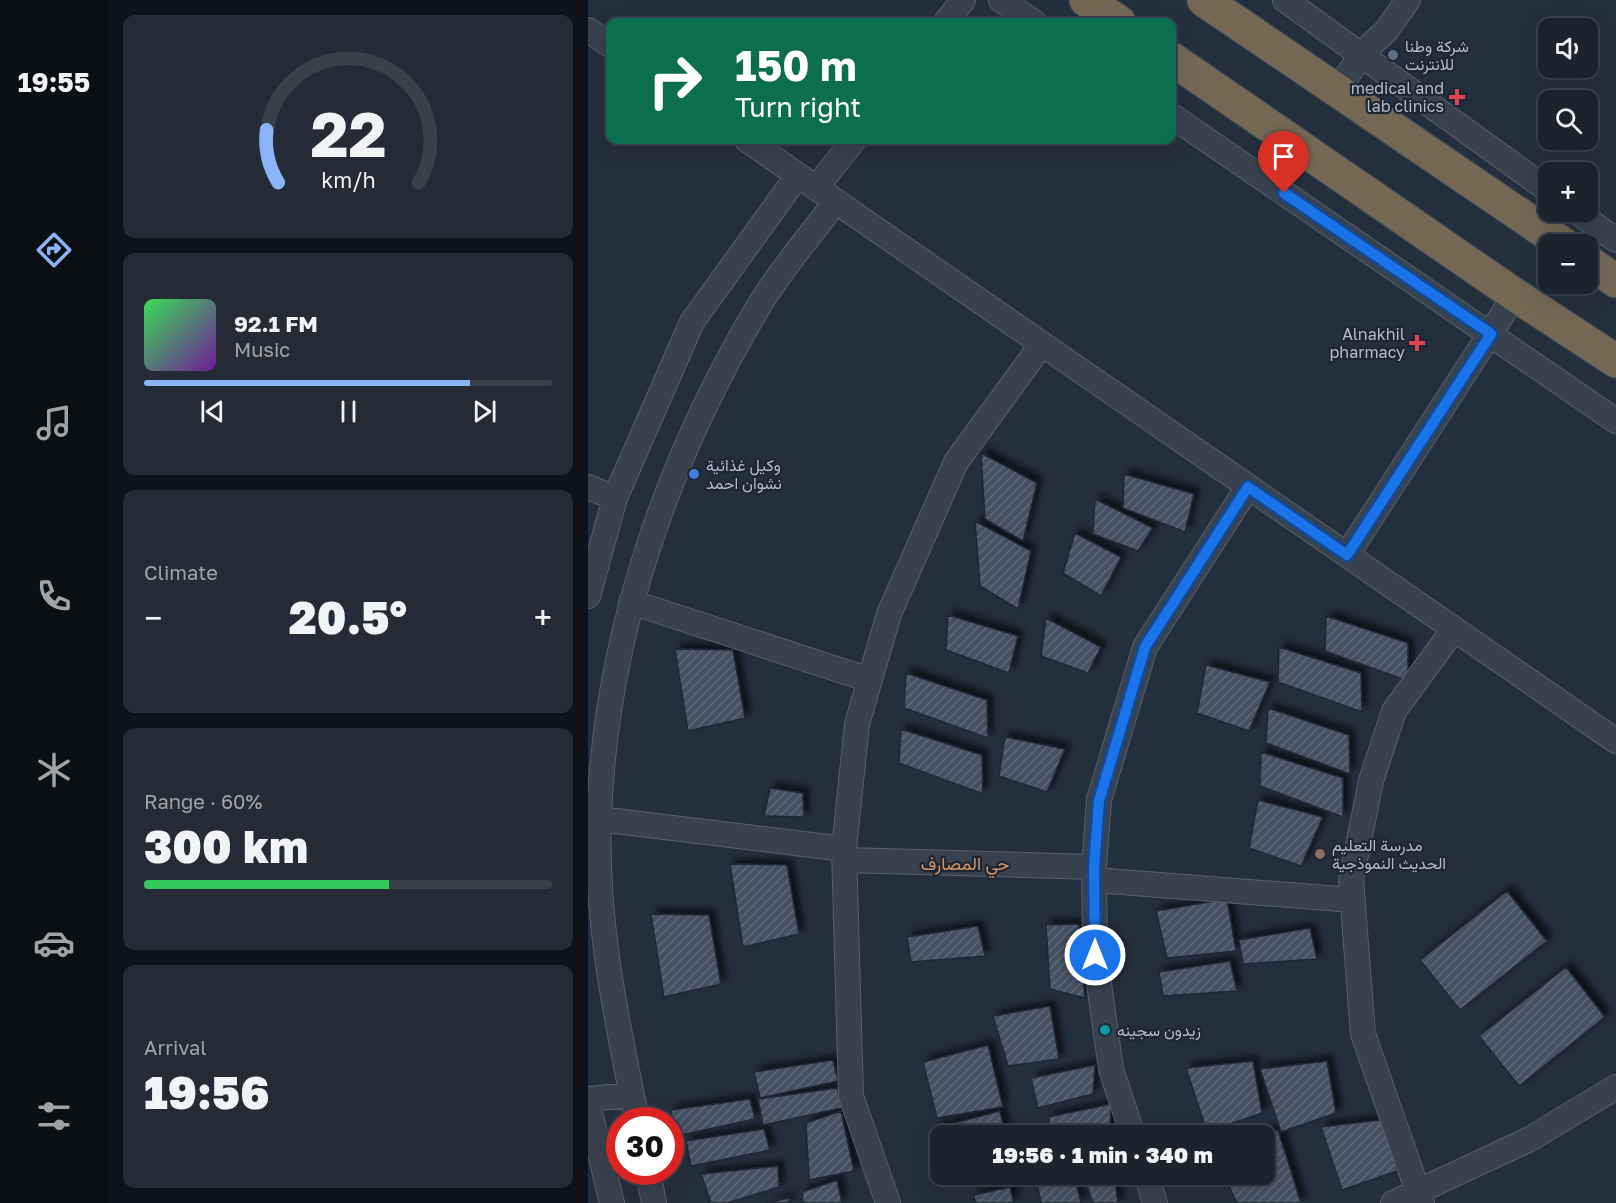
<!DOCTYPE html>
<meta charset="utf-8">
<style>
:root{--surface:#1b232e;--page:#242b36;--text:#f1f3f6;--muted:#a0a4aa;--line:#39404a;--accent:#8ab4f8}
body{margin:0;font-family:"Golos Text",Vazirmatn,sans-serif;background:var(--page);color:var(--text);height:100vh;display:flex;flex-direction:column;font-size:22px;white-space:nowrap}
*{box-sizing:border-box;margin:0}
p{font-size:20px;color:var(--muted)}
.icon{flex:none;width:33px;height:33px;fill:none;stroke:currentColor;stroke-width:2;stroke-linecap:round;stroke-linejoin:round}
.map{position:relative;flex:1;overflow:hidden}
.panel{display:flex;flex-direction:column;gap:15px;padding:15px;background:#0f1319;width:480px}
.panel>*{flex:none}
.banner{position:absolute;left:18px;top:18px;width:570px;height:126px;border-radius:12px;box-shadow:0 6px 24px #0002,0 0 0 2px var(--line);background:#0b6e4f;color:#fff;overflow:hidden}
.buttons{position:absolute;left:950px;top:18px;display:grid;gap:12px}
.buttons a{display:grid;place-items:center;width:60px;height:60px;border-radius:12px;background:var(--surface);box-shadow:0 6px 24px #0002,0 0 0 2px var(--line);font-size:30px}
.speed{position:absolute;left:18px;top:1107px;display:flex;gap:12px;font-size:30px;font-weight:700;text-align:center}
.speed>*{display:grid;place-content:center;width:78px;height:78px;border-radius:50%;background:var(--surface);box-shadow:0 6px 24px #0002,0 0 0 2px var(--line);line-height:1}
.speed .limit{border:9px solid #d22;background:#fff;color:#111}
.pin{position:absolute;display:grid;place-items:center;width:51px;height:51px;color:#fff;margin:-62px -26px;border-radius:50% 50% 50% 0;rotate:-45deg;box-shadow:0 0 6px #0007}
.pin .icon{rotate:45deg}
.me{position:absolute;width:66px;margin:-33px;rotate:0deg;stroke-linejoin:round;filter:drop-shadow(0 0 4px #0008)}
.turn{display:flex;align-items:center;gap:21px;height:126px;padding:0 30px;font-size:27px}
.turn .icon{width:78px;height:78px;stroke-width:2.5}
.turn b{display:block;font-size:42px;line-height:51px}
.big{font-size:45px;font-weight:800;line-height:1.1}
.panel .tile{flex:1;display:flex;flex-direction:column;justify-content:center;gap:9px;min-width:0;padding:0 21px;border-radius:12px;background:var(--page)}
.panel .dial{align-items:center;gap:0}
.dial svg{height:156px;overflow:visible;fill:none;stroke:var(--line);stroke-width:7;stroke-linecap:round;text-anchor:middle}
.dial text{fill:var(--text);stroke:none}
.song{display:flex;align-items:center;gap:18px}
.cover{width:72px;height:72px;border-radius:9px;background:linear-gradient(135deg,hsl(130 70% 55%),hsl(280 70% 35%))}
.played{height:6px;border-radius:3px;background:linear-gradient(90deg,var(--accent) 80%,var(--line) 80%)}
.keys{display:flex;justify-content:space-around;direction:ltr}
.heat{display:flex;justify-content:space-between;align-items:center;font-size:33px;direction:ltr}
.charge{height:9px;border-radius:4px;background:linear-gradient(90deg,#34c759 60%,var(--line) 0)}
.trip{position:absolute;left:342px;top:1125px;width:345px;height:60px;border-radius:12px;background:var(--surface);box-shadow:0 6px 24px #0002,0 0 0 2px var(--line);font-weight:800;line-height:60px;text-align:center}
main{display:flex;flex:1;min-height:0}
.menu{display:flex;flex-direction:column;width:108px;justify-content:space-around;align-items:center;background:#0b0e12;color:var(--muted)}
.menu .icon{width:42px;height:42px}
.menu .current{color:var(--accent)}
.menu b{font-size:27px;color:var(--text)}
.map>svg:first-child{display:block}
</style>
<main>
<nav class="menu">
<b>19:55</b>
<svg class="icon current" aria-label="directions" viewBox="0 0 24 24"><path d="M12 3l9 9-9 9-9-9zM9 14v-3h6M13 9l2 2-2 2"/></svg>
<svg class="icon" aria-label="music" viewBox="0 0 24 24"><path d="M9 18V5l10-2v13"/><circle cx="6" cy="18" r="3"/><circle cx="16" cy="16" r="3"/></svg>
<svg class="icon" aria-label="phone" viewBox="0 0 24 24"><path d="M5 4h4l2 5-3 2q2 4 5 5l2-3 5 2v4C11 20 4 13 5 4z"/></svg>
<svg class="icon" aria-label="climate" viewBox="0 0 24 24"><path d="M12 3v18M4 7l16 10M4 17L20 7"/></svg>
<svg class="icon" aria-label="car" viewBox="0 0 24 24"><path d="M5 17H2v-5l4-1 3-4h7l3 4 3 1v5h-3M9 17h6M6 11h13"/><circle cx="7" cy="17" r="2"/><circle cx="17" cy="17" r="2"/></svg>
<svg class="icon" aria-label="filters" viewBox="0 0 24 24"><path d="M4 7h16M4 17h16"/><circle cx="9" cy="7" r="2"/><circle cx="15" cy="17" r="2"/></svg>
</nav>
<section class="panel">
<div class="tile dial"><svg viewBox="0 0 100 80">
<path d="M14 69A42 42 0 1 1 86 69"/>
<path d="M14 69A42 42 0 0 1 8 42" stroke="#8ab4f8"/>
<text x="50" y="56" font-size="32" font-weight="700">22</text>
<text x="50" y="72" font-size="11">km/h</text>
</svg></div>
<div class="tile">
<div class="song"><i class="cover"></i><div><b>92.1 FM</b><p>Music</p></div></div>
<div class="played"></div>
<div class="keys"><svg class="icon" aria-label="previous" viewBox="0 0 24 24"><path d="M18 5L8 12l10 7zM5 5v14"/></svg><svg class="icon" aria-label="pause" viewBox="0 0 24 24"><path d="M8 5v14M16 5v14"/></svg><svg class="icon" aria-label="next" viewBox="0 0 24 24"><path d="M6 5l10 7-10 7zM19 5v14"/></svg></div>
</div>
<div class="tile"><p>Climate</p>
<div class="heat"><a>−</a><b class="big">20.5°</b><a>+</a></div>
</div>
<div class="tile"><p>Range · 60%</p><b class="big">300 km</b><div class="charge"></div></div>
<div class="tile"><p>Arrival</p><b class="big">19:56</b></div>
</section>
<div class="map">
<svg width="1028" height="1203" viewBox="0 0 1028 1203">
<defs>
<pattern id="building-hatch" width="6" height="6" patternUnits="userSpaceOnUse" patternTransform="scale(1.5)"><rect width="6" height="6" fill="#455162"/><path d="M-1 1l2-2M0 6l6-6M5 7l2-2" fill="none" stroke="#5d6877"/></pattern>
<filter id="shadow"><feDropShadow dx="5.5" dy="-5.5" stdDeviation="3" flood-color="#0009"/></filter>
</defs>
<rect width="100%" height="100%" fill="#242f3e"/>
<!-- building -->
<path fill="url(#building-hatch)" stroke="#1f2835" stroke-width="1.5" filter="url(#shadow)" d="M393 453 449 483 435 541 397 519Z
M536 474 606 494 597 532 535 508Z
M507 499 565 528 550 551 505 534Z
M387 521 443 551 430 609 392 586Z
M487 533 533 557 513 596 475 573Z
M360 615 430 636 421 673 358 650Z
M738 616 820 643V681L737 651Z
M458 618 513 647 500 673 453 656Z
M691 647 773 673 774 712 690 682Z
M87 649 145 650 157 718 100 731Z
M618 665 682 682 661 731 609 713Z
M318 673 399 700 400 738 316 708Z
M680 708 761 735 762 774 678 743Z
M313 729 394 755 395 794 311 763Z
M417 737 477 749 459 792 411 776Z
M673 752 755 778V817L672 786Z
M182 788 215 793 216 817 176 816Z
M670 800 735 817 713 866 661 848Z
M142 864 199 865 211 934 155 947Z
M919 891 959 941 872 1010 832 960Z
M639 899 648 951 579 958 568 911Z
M63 914 121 915 133 984 76 997Z
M491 924 497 998 462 989 458 925Z
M390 926 397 956 323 962 319 937Z
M722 928 729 959 655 964 651 940Z
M642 961 649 991 575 996 571 972Z
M978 967 1017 1017 931 1086 891 1036Z
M462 1006 471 1059 420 1066 405 1016Z
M400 1045 415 1107 349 1118 335 1062Z
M245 1060 250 1081 172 1098 166 1072Z
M665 1061 674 1113 619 1132 598 1068Z
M739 1061 748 1113 693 1132 672 1069Z
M507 1065 505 1094 450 1108 443 1078Z
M249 1088 254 1108 175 1125 170 1099Z
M162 1099 167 1119 88 1136 83 1110Z
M523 1104 522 1134 464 1136 460 1117Z
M253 1111 266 1171 221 1180 218 1123Z
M412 1111 418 1136H352V1149L347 1128Z
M800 1119 809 1171 754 1190 733 1127Z
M176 1129 182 1150 103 1166 98 1141Z
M690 1130 713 1203H649L635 1174H676V1136H654Z
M190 1166 191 1187 139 1203H123L113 1174Z
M359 1174H419L361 1184Z
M447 1174H486L493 1203H453Z
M495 1174H526L530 1203H505Z
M249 1180 254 1203H215L214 1192Z
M422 1187 426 1203H387L386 1195Z
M201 1198V1203H179Z"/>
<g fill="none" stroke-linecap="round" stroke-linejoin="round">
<defs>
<path id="minor" d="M413 0 446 22
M697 0 960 190
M358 22 375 0
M0 30 22 45
M750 90 774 53 798 31 820 0
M584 116 1028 421
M159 140 1028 741
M228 188 266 140
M989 212 1028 240
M0 487 27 498
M759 555 927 295
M0 596 27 498 104 322 210 175
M43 602 282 680
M11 819 256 849
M257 860 506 867
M507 880 765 900
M0 1099 44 1095
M0 1104 24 1203
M49 1120C29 1022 7 921 11 819 17 637 79 459 172 304 194 268 223 235 248 201
M545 1136 523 1069 507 955 506 867 511 800 557 647 660 487
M60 1172 66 1203
M558 1174 567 1203
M300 1203 263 1096 256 849 269 724 301 614 368 462 454 344
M805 1203 942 1139 1028 1087
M834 1203 775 1034 763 880 783 781 806 711 866 629"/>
<path id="highway" d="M498 0 531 22
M616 0 975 244
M584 59 927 295 1028 361
M999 261 1028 281"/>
</defs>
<!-- minor casing -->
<use href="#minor" stroke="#565f6c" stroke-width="26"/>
<!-- highway casing -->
<use href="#highway" stroke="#434c59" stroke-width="35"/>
<!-- minor -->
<use href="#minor" stroke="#38414e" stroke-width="24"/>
<!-- highway -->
<use href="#highway" stroke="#746855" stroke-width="33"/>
</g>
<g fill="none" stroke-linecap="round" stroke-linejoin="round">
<defs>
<path id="route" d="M507 955 506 867 511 801 557 647 660 487 759 555 903 334 696 193"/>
</defs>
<!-- route casing -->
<use href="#route" stroke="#114b97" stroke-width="15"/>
<!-- route -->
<use href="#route" stroke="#1a73e8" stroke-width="10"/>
</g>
<!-- markers -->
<circle fill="#5c6f8a" stroke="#1d2633" stroke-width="2" cx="805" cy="55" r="6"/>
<g fill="#e0444e" stroke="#1d2633" stroke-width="2">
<path d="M866 88h6v6h6v6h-6v6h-6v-6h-6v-6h6z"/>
<path d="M826 334h6v6h6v6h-6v6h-6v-6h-6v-6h6z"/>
</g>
<circle fill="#3f7fe0" stroke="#1d2633" stroke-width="2" cx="106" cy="474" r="6"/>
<circle fill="#8d6e63" stroke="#1d2633" stroke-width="2" cx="732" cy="854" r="6"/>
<circle fill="#0f9aa8" stroke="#1d2633" stroke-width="2" cx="517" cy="1030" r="6"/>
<g text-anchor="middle" stroke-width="4.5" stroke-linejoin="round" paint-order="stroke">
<!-- poi labels -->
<g font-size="16" fill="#b4bcc9" stroke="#1d2633" text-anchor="start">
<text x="817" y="52">شركة وطنا<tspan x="817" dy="18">للانترنت</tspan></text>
<text x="856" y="94" text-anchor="end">medical and<tspan x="856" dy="18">lab clinics</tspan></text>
<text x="817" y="340" text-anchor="end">Alnakhil<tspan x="817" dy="18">pharmacy</tspan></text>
<text x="118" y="471">وكيل غذائية<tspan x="118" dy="18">نشوان احمد</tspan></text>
<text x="744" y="851">مدرسة التعليم<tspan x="744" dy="18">الحديث النموذجية</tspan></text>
<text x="529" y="1036">زيدون سجينه</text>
</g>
<!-- neighbourhood labels -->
<g font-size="18" fill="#d59563" stroke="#1d2633">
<text x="377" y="870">حي المصارف</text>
</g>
</g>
</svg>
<div class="buttons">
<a><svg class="icon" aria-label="sound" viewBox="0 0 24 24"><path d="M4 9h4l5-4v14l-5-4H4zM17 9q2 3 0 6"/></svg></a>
<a><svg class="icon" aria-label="search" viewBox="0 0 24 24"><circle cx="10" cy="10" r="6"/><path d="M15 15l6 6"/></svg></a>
<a>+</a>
<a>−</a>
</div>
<div class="speed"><div class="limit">30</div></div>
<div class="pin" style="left:696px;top:193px;background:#d93025"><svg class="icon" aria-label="arrive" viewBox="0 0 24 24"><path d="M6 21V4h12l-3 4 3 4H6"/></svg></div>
<svg class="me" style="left:507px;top:955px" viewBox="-20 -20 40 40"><circle r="17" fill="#1a73e8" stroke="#fff" stroke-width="3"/><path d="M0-11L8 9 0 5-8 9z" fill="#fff"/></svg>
<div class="trip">19:56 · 1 min · 340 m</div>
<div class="banner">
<div class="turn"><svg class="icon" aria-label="right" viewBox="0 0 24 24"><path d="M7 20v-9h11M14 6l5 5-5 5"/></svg><div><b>150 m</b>Turn right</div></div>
</div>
</div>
</main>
